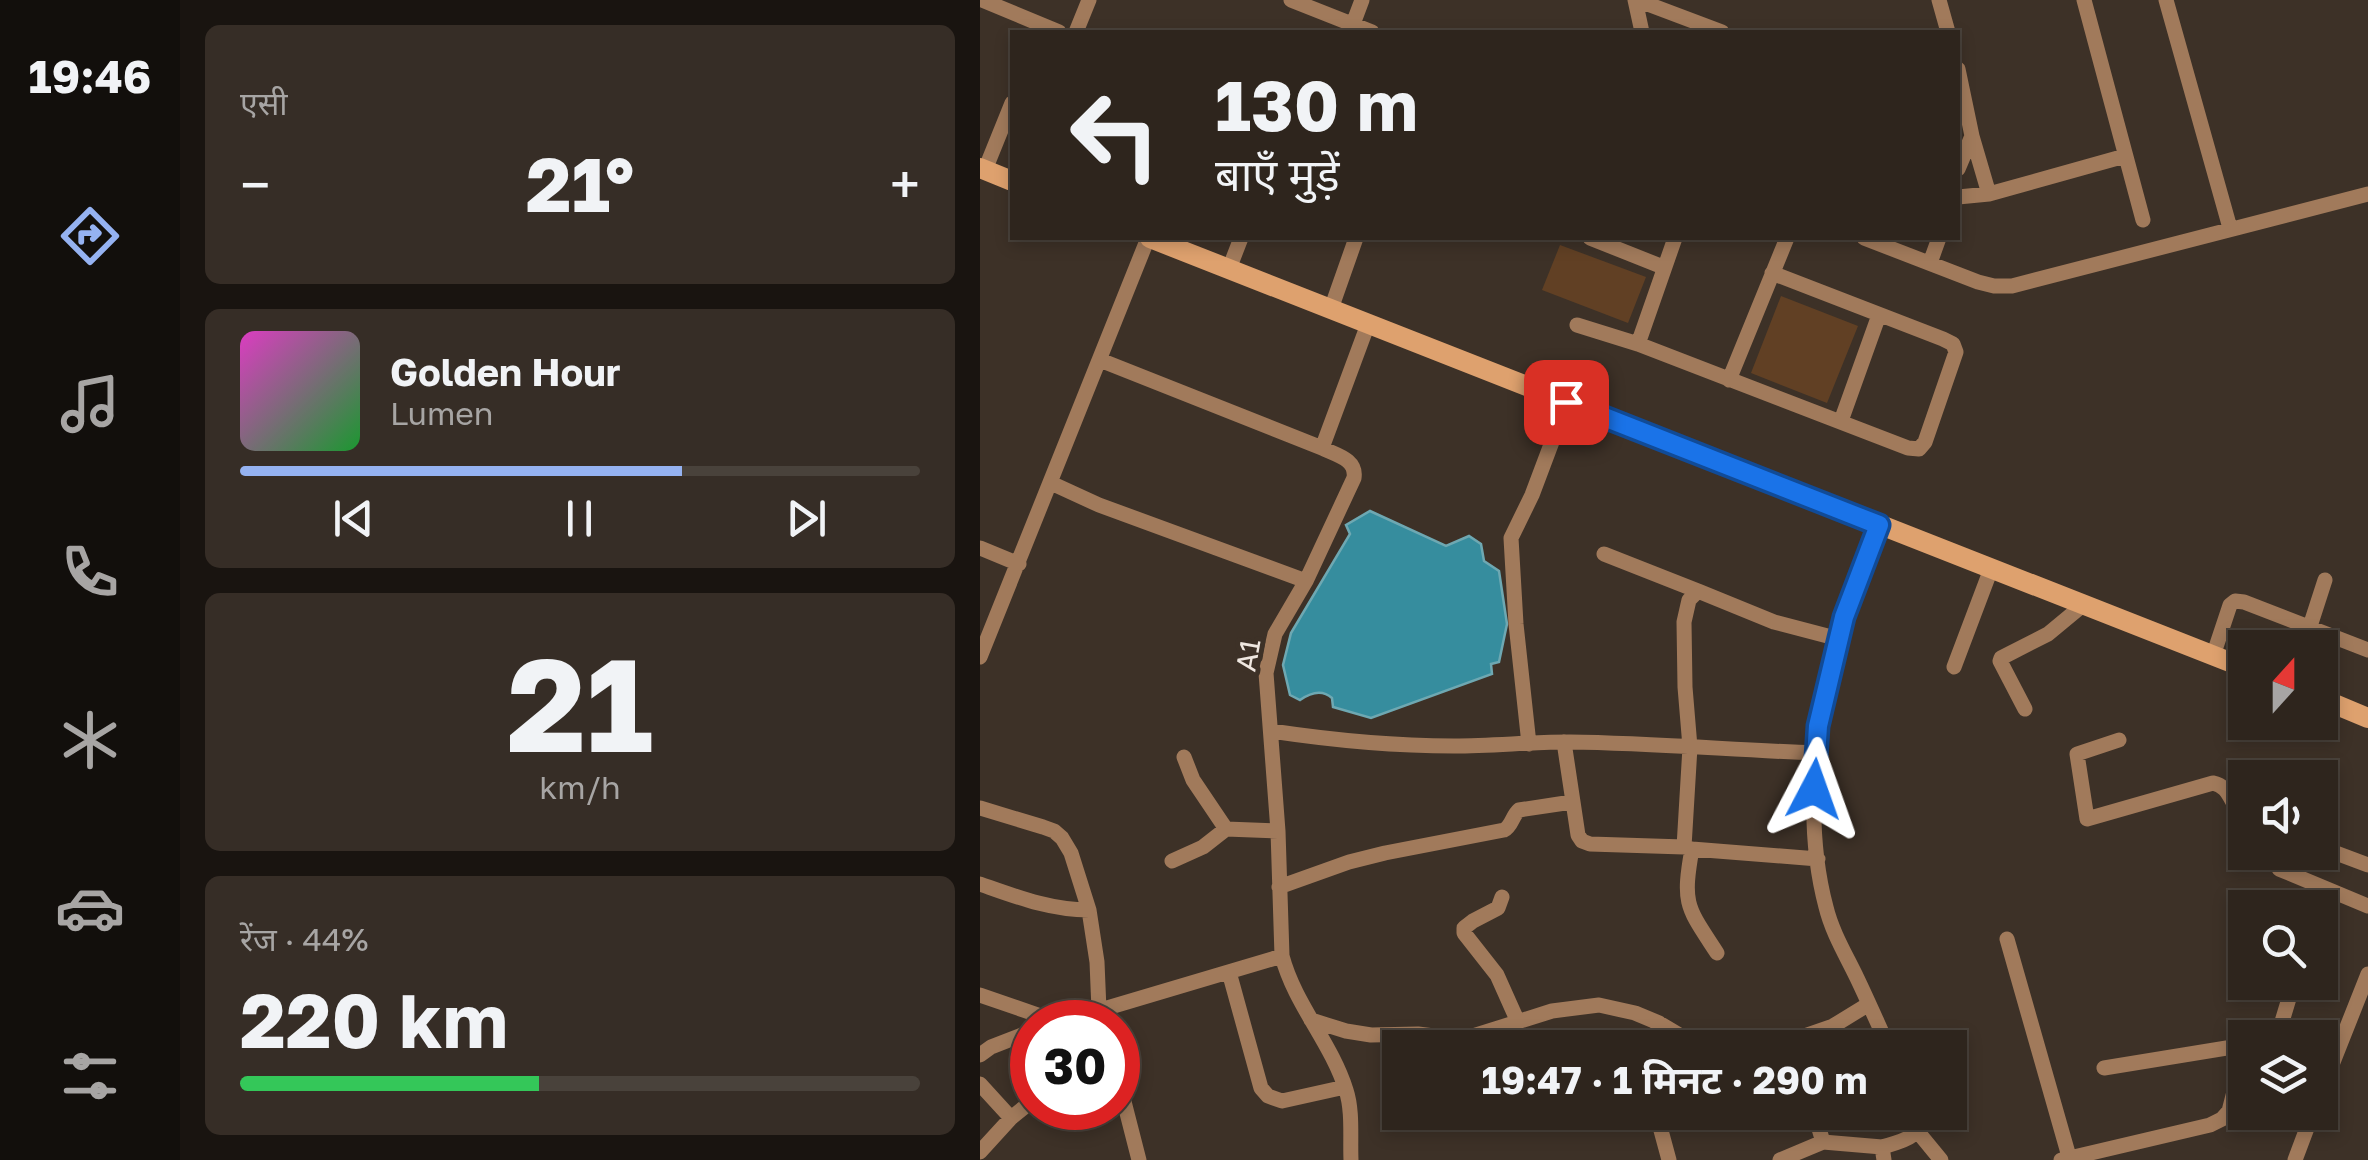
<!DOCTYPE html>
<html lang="hi">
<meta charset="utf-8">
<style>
:root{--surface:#2e251d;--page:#362d26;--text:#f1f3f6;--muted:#a7a5a4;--line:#49423b;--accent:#95b2f1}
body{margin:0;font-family:"Golos Text","Noto Sans Devanagari",sans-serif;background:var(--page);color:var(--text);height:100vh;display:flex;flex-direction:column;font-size:38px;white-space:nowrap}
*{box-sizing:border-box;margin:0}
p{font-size:32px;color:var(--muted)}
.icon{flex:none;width:55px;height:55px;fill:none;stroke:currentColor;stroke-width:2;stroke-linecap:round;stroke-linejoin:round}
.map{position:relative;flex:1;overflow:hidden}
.side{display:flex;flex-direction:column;gap:25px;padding:25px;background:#191410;width:800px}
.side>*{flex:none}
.top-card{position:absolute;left:30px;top:30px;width:950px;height:210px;border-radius:0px;box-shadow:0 5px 15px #0003,0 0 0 2px var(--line);background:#2e251d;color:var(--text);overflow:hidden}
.needle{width:65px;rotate:21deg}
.tools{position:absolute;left:1248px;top:630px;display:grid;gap:20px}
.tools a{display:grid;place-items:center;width:110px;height:110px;border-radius:0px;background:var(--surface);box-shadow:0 5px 15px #0003,0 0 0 2px var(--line);font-size:50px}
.speed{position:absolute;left:30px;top:1000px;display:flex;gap:20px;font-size:50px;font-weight:700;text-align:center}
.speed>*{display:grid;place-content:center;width:130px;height:130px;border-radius:50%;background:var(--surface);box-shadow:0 5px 15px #0003,0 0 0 2px var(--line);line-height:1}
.speed .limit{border:15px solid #d22;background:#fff;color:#111}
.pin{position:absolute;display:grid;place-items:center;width:85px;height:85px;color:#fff;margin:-42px;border-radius:20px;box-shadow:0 5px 15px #0006}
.me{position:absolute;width:110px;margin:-55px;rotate:4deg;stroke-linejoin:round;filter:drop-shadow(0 0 8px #0008)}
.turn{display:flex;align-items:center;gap:35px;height:210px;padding:0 40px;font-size:45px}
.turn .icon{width:130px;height:130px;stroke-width:2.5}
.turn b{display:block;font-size:70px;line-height:85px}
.big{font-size:75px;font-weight:700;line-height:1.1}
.side .card{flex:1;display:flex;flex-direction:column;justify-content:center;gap:15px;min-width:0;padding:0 35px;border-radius:15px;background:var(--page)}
.side .dial{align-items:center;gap:0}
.dial b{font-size:130px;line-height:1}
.song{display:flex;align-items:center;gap:30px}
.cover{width:120px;height:120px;border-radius:15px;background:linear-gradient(135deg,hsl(310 70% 55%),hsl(130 70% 35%))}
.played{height:10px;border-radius:5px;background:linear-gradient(90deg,var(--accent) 65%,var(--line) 65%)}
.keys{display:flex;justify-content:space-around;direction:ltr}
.heat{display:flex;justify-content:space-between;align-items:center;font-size:55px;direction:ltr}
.charge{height:15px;border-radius:8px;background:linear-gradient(90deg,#34c759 44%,var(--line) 0)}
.trip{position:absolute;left:402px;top:1030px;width:585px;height:100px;border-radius:0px;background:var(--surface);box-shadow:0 5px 15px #0003,0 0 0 2px var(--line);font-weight:700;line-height:100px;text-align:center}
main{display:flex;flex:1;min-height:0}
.menu{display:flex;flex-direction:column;width:180px;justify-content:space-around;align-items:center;background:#120f0c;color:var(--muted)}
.menu .icon{width:70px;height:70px}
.menu .selected{color:var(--accent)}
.menu b{font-size:45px;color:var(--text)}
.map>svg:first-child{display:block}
</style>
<main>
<nav class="menu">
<b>19:46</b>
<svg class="icon selected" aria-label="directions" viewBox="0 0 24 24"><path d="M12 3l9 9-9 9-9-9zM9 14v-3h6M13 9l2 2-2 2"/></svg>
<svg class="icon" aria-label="music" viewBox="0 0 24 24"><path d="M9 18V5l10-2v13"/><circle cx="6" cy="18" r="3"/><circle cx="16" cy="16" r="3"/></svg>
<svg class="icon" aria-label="phone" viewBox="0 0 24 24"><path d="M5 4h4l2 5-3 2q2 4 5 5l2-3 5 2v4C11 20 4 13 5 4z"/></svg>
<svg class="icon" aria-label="climate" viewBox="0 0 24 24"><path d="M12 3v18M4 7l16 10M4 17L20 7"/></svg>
<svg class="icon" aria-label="car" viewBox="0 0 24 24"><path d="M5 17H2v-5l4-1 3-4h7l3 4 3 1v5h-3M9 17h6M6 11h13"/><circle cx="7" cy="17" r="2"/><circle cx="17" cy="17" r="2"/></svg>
<svg class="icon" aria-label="filters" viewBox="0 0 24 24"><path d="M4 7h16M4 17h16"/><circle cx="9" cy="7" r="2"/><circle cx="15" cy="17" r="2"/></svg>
</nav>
<section class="side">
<div class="card"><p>एसी</p>
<div class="heat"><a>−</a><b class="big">21°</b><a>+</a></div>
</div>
<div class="card">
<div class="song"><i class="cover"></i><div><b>Golden Hour</b><p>Lumen</p></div></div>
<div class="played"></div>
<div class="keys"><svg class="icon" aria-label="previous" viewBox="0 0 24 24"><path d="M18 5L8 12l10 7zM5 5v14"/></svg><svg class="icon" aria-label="pause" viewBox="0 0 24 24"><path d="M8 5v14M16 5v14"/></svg><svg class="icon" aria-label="next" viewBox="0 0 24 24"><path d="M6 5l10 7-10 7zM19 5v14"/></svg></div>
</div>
<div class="card dial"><b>21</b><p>km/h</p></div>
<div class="card"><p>रेंज · 44%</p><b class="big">220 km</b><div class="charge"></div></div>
</section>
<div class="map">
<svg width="1388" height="1160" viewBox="0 0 1388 1160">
<rect width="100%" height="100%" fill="#3d3127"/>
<!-- green -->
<path fill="#614024" d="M580 245 666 277 648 323 562 290Z
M801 296 878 326 847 403 771 373Z"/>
<!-- water -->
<path fill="#368d9e" stroke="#6ea8b2" stroke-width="2.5" d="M390 511 466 546 489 536 501 544 504 561 519 571 527 624 519 662 511 664 512 674 391 718 353 707 352 698C342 689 330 693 320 700L310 695 303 665 311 633 370 534 366 525Z"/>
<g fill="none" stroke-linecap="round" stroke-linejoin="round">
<!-- street -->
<path stroke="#a17a5b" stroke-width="15" d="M2 0 79 32
M311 0 392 32
M655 0 662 32
M657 0 742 32
M959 0 968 32
M1104 0 1163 220
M1186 0 1250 228
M373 24 382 0
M96 32 109 0
M978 69 992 136 978 169
M992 136 1009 194
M5 170 32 103
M978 197 1009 194 1145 156
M610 238 683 267
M695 238 658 344 928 448 939 449 945 442 976 352 973 344 963 339 792 273
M884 238 998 282 1014 286H1032L1388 194
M950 263 959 238
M249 269 261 238
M351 309 376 238
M597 325 658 344
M749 380 807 238
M861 421 899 315
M342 448 388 324
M71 483 119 505 326 581
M899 525C890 549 879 572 871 597 839 691 820 809 846 907 852 932 866 955 877 978 888 1001 898 1024 909 1048
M0 548 39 564
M624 554 718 591
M1323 648 1345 580
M1233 656 1250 605 1255 601 1264 602 1388 650
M0 657 168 238
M974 667 1011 569
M1045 709 1020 661 1021 658 1068 634 1103 605
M291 731C351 740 413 746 474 746 513 746 551 742 590 742 672 743 754 750 836 753
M1139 740 1097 754 1107 819 1233 783C1251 786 1251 808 1265 817
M584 742 598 835 602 841 610 844 704 847
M549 744 536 624 531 538 552 495 587 402
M204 757 213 780 246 829 298 831
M0 808 63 827 74 831 82 838 91 853 109 910 117 962 119 1010 123 1022
M1340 847 1388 865
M712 849 838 859
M192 861 223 847 246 829
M1299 869 1388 906
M0 884C37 897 70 910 109 910
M299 887 369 862 405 853 524 830C532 826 532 816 539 810L592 802
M522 897 518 908 493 921 484 928V933L517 975 538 1022
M1027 939 1090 1160
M737 953C707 907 702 905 712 849L704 847 710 747 705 687 704 622 709 600 718 591 794 622 859 639
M302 956C315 1005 351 1042 366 1090 373 1111 370 1138 371 1160
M249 972 281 1088 288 1096 302 1101 365 1087
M0 995 78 1022
M331 1020 366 1031 391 1035 438 1034 462 1037 493 1036 572 1011 619 1005 655 1013 679 1023 706 1039 746 1043 811 1038 827 1035 853 1026 889 1004
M80 1022 302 956 298 831 286 673 295 634 326 581 374 478C377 459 356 455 342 448L120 360
M1297 1038 1314 982
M674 1048 679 1023
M0 1055 11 1047 52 1031
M1124 1068 1265 1045
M138 1078 159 1160
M0 1084 31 1118 0 1152
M1340 1095 1388 974
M676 1112 689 1160
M834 1112 843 1142 902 1147
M31 1118 52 1101
M938 1132 961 1160
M800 1160 843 1142
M904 1160 902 1147C922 1141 944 1138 939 1112
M1081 1160 1230 1125 1242 1119 1249 1111 1265 1049
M1315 1160 1333 1112"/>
<!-- secondary -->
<path stroke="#dea16e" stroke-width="20" d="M0 168 32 181
M170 238 1265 668
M1340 698 1388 718"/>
</g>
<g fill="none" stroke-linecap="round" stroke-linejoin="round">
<defs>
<path id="route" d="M586 402 899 525 864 617 838 726 834 789"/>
</defs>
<!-- route casing -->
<use href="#route" stroke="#114b97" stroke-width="25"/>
<!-- route -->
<use href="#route" stroke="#1a73e8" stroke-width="18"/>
</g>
<g text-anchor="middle" stroke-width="10" stroke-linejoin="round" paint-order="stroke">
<!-- street labels -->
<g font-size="28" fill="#efe7e0" stroke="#3d3127">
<text transform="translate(268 655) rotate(-80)" y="10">A1</text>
</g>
</g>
</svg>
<div class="tools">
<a><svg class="needle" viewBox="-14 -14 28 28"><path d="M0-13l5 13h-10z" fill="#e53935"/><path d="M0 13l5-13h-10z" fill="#a7a5a4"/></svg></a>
<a><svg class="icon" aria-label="sound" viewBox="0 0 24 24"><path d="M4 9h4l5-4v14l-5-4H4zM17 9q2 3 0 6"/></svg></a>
<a><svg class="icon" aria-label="search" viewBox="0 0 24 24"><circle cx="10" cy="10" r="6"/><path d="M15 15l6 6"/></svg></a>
<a><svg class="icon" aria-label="layers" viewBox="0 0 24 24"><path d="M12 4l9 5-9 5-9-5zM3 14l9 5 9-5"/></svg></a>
</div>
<div class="speed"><div class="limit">30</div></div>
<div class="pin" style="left:586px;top:402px;background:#d93025"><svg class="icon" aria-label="arrive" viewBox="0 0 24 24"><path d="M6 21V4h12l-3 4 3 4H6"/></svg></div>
<svg class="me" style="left:834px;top:789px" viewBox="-20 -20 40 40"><path d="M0-17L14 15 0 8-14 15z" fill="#1a73e8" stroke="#fff" stroke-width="4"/></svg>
<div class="trip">19:47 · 1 मिनट · 290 m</div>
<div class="top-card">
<div class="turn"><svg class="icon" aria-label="left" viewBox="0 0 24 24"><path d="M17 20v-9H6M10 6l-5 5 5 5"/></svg><div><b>130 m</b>बाएँ मुड़ें</div></div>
</div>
</div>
</main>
